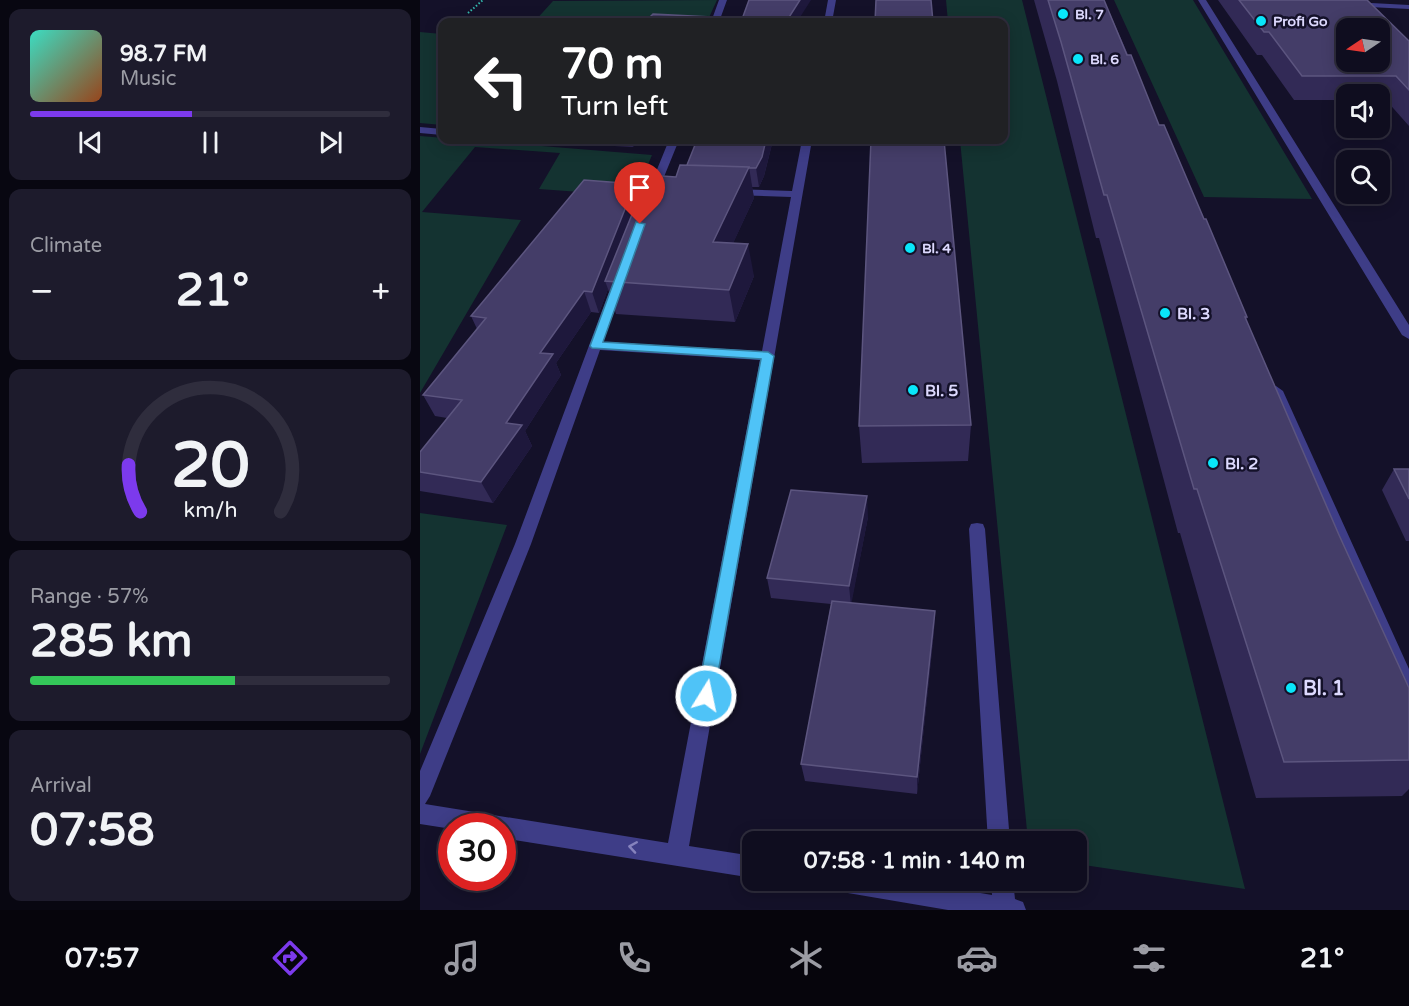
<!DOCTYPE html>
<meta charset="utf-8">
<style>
:root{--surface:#0f0d1f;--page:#1d1b2c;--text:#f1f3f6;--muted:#9b9ca4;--line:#2f2d3d;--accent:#7c3aed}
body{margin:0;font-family:"Varela Round",sans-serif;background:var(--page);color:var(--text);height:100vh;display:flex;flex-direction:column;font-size:22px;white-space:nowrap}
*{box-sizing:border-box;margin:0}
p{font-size:20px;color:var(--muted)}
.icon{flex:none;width:33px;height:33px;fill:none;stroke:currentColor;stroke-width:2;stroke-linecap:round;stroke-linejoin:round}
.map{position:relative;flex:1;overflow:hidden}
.panel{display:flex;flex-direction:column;gap:9px;padding:9px;background:#080711;width:420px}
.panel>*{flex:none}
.hud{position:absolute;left:18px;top:18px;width:570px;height:126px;border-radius:12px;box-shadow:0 3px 15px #0003,0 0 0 2px var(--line);background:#202124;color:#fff;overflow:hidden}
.needle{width:39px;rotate:257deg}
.controls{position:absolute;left:916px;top:18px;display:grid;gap:12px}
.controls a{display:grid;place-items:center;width:54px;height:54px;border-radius:12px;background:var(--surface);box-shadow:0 3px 15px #0003,0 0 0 2px var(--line);font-size:30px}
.speed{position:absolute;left:18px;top:813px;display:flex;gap:12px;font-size:30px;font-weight:700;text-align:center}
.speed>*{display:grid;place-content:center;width:78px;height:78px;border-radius:50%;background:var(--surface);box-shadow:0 3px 15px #0003,0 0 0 2px var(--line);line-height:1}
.speed .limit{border:9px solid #d22;background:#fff;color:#111}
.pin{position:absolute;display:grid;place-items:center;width:51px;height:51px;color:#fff;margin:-62px -26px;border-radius:50% 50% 50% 0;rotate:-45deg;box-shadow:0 0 6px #0007}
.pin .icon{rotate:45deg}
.me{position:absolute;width:66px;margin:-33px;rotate:10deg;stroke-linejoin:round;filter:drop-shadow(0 0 4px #0008)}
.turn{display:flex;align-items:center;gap:21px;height:126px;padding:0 24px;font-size:27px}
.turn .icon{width:78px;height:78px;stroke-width:2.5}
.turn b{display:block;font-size:42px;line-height:51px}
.big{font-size:45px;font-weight:700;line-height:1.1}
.panel .tile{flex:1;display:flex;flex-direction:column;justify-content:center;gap:9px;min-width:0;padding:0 21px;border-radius:12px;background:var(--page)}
.panel .dial{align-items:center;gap:0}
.dial svg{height:156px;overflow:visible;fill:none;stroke:var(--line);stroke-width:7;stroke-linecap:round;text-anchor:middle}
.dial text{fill:var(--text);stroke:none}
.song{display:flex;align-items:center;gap:18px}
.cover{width:72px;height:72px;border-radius:9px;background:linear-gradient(135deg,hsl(170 70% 55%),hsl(20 70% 35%))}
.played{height:6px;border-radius:3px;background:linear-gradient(90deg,var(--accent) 45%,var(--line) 45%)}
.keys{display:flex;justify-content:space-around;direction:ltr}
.heat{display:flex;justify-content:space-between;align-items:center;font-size:33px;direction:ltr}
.charge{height:9px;border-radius:4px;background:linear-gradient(90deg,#34c759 57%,var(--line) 0)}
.trip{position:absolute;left:322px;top:831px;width:345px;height:60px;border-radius:12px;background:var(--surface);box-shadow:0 3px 15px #0003,0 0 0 2px var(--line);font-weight:700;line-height:60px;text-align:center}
.menu{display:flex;height:96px;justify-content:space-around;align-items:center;background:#06050c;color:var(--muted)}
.menu .icon{width:42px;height:42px}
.menu .active{color:var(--accent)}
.menu b{font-size:27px;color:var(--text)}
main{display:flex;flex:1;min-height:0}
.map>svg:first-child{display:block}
</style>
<main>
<section class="panel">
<div class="tile">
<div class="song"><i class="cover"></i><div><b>98.7 FM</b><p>Music</p></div></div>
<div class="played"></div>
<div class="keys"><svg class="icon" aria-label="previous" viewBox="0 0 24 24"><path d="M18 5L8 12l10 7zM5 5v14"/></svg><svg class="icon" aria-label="pause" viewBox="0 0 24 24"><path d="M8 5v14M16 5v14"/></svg><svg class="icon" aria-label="next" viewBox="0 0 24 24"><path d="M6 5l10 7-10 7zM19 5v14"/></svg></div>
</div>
<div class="tile"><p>Climate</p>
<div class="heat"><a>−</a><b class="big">21°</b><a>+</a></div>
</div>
<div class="tile dial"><svg viewBox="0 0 100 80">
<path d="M14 69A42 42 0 1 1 86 69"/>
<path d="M14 69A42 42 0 0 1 8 45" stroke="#7c3aed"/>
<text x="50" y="56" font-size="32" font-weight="700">20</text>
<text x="50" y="72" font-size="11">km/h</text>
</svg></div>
<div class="tile"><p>Range · 57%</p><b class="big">285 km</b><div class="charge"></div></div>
<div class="tile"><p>Arrival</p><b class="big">07:58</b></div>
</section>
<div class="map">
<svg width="989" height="910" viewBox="0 0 989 910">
<rect width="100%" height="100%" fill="#141129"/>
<!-- green -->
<path fill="#143331" d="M297 0 287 22H114L133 1Z
M526 0H602L825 889 657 864V842L608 841 540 140H584V22H528Z
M694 0H773L892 199 784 197Z
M0 32 22 34V125L0 123Z
M0 136 232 155 215 196 119 189 140 153 55 147 2 212 101 220 0 393Z
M0 513 87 525 0 754Z"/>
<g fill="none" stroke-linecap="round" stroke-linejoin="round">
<!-- path -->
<path stroke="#33b9ae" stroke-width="2" stroke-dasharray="1.5 2" stroke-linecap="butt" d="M48 13 63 0"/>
<!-- minor -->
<path fill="#3e3d87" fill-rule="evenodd" d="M299 0H307L299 22H291Z
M408 0H416L412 22H404Z
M778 0H786L989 325V339L982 335Z
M932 2 989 5V9L929 6V2Z
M0 127 22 129V135L0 133Z
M101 140H142L155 143 150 146 106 143Z
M249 140H259L237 194 232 197 228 196 227 194Z
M382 140H392L269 846 333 856V878L82 838V826H32V829L0 824V771L95 544 192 284 198 280 204 284 183 342 342 351 371 197 312 195 307 192 312 189 372 191ZM180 350 340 360 248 843 5 804 10 796 111 544Z
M856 386 863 391 989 669V699L982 696 849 391Z
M557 523 563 524 565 529 590 842H568L549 529 551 524Z
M405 880H485L572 895 571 880H593L595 899 603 902 606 910H528L416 891 408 888Z"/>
</g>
<!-- wall -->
<path fill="#322a56" d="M614 0H684L739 125 784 219 827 317 826 321 919 535 989 688V789L982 796 836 798 760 533H758L679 238H676L637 81Z
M798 0H947L989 41V126L966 100H960V94H927V100H874L842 55H837Z
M156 140H218L213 147 157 144Z
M353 140 344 176 339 187H332L334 198 313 243 334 276 315 322 196 314 188 289 179 313 171 312 136 363 141 375 105 431 112 446 73 503 0 491V452L27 418 15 416 3 395 57 329 51 316 215 184 218 198 256 177Z
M551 425 548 461 442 463 439 426Z
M974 469H989V541H986L962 490Z
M448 517 431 603 515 611 514 631 497 794 385 781 381 764 411 604 351 598 347 578Z"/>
<!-- shaded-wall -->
<path fill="#1e183c" d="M380 0H391L377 22H366Z
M211 140H218L213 147Z
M346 140H353L344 176 339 187 336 168Z
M329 167 334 198 299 274 293 242Z
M215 184 220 204 185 281 188 289 179 313 172 292Z
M328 244 334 276 315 322 309 290Z
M164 291 171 312 136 363 141 375 105 431 112 446 73 503 61 482 86 423 120 353Z
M447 496 448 517 431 606 429 586Z
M515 611 514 631 497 794V777Z"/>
<!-- building -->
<path fill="#443d68" stroke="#5c557f" stroke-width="1.5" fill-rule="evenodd" d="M329 0H380L366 22H321Z
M456 0H511L513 22H455Z
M628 0H684L707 55H711L739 125H744L784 219H786L827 317H825L919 535 989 688V760L864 762 777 489H774L687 195H684L641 42Z
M819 0H947L989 41V90L976 76H882L849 32H844ZM927 28H960V62H927Z
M233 14 291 17 287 22H225Z
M277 140H346L342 157 336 168H329V167L267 165Z
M451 140H524L551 425 439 426Z
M260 165 329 167 293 242 328 244 309 290 185 281 228 175 256 177Z
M164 180 215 184 172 292 164 291 120 353 133 354 86 423 102 425 61 482 0 472V452L42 400 3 395 66 318 51 316Z
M974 469H989V499Z
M371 490 447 496 429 586 347 578Z
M412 601 515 611 497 777 381 764Z"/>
<!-- one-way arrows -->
<defs><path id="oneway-chevron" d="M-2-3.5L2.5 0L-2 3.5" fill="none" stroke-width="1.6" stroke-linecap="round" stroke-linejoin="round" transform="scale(1.5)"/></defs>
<use stroke="#8683bd" href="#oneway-chevron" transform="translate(213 847) rotate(-171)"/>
<!-- route -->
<path fill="#4fc3f7" stroke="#337fa1" stroke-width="1.5" d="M216 222 225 224 183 342 348 352 354 356 294 696 292 701 286 704 280 701 277 696 341 359 172 348 170 346Z"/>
<!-- markers -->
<g fill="#09e6fa" stroke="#141129" stroke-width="2">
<circle cx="643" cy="14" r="6"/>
<circle cx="841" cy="21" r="6"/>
<circle cx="658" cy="59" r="6"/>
<circle cx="490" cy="248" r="6"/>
<circle cx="745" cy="313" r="6"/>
<circle cx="493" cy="390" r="6"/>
<circle cx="793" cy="463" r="6"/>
<circle cx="871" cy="688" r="6"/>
</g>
<g text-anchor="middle" stroke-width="5" stroke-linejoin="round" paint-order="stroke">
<!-- far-poi labels -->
<g font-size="14" font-weight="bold" fill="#ddd9fe" stroke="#141129" text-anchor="start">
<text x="655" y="19">Bl. 7</text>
<text x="853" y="26">Profi Go</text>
<text x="670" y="64">Bl. 6</text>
<text x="502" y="253">Bl. 4</text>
</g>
<!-- poi labels -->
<g font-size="16" font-weight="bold" fill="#ddd9fe" stroke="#141129" text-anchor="start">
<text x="757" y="319">Bl. 3</text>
<text x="505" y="396">Bl. 5</text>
<text x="805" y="469">Bl. 2</text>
</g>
<!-- near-poi labels -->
<g font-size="20" font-weight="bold" fill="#ddd9fe" stroke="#141129" text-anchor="start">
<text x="883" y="695">Bl. 1</text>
</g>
</g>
</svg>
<div class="controls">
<a><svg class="needle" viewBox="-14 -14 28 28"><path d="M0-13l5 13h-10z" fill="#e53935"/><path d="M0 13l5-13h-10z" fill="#9b9ca4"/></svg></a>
<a><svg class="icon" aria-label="sound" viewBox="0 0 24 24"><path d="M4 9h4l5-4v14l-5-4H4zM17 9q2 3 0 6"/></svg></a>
<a><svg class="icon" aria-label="search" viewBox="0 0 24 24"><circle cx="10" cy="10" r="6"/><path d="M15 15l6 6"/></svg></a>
</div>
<div class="speed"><div class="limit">30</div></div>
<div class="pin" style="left:220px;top:224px;background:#d93025"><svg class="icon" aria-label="arrive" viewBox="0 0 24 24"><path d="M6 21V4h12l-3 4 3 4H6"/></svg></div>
<svg class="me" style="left:286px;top:696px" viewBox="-20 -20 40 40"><circle r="17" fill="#4fc3f7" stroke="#fff" stroke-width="3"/><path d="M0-11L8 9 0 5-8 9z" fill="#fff"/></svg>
<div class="trip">07:58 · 1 min · 140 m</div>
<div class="hud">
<div class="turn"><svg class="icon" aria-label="left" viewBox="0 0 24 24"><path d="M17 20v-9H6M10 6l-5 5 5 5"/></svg><div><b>70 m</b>Turn left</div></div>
</div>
</div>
</main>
<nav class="menu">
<b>07:57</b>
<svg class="icon active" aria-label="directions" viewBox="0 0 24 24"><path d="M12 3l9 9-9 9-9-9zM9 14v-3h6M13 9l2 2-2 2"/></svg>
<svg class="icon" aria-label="music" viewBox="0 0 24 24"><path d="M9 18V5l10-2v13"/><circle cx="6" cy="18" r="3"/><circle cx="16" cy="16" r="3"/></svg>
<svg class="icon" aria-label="phone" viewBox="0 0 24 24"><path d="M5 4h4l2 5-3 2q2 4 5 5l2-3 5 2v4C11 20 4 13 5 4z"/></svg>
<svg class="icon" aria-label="climate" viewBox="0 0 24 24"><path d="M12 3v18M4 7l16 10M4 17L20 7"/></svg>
<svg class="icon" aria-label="car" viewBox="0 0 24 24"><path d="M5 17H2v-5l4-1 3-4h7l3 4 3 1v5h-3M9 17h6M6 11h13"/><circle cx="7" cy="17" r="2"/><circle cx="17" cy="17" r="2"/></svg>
<svg class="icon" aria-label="filters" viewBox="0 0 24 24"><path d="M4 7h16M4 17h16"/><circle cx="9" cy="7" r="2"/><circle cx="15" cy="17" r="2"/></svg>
<b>21°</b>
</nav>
